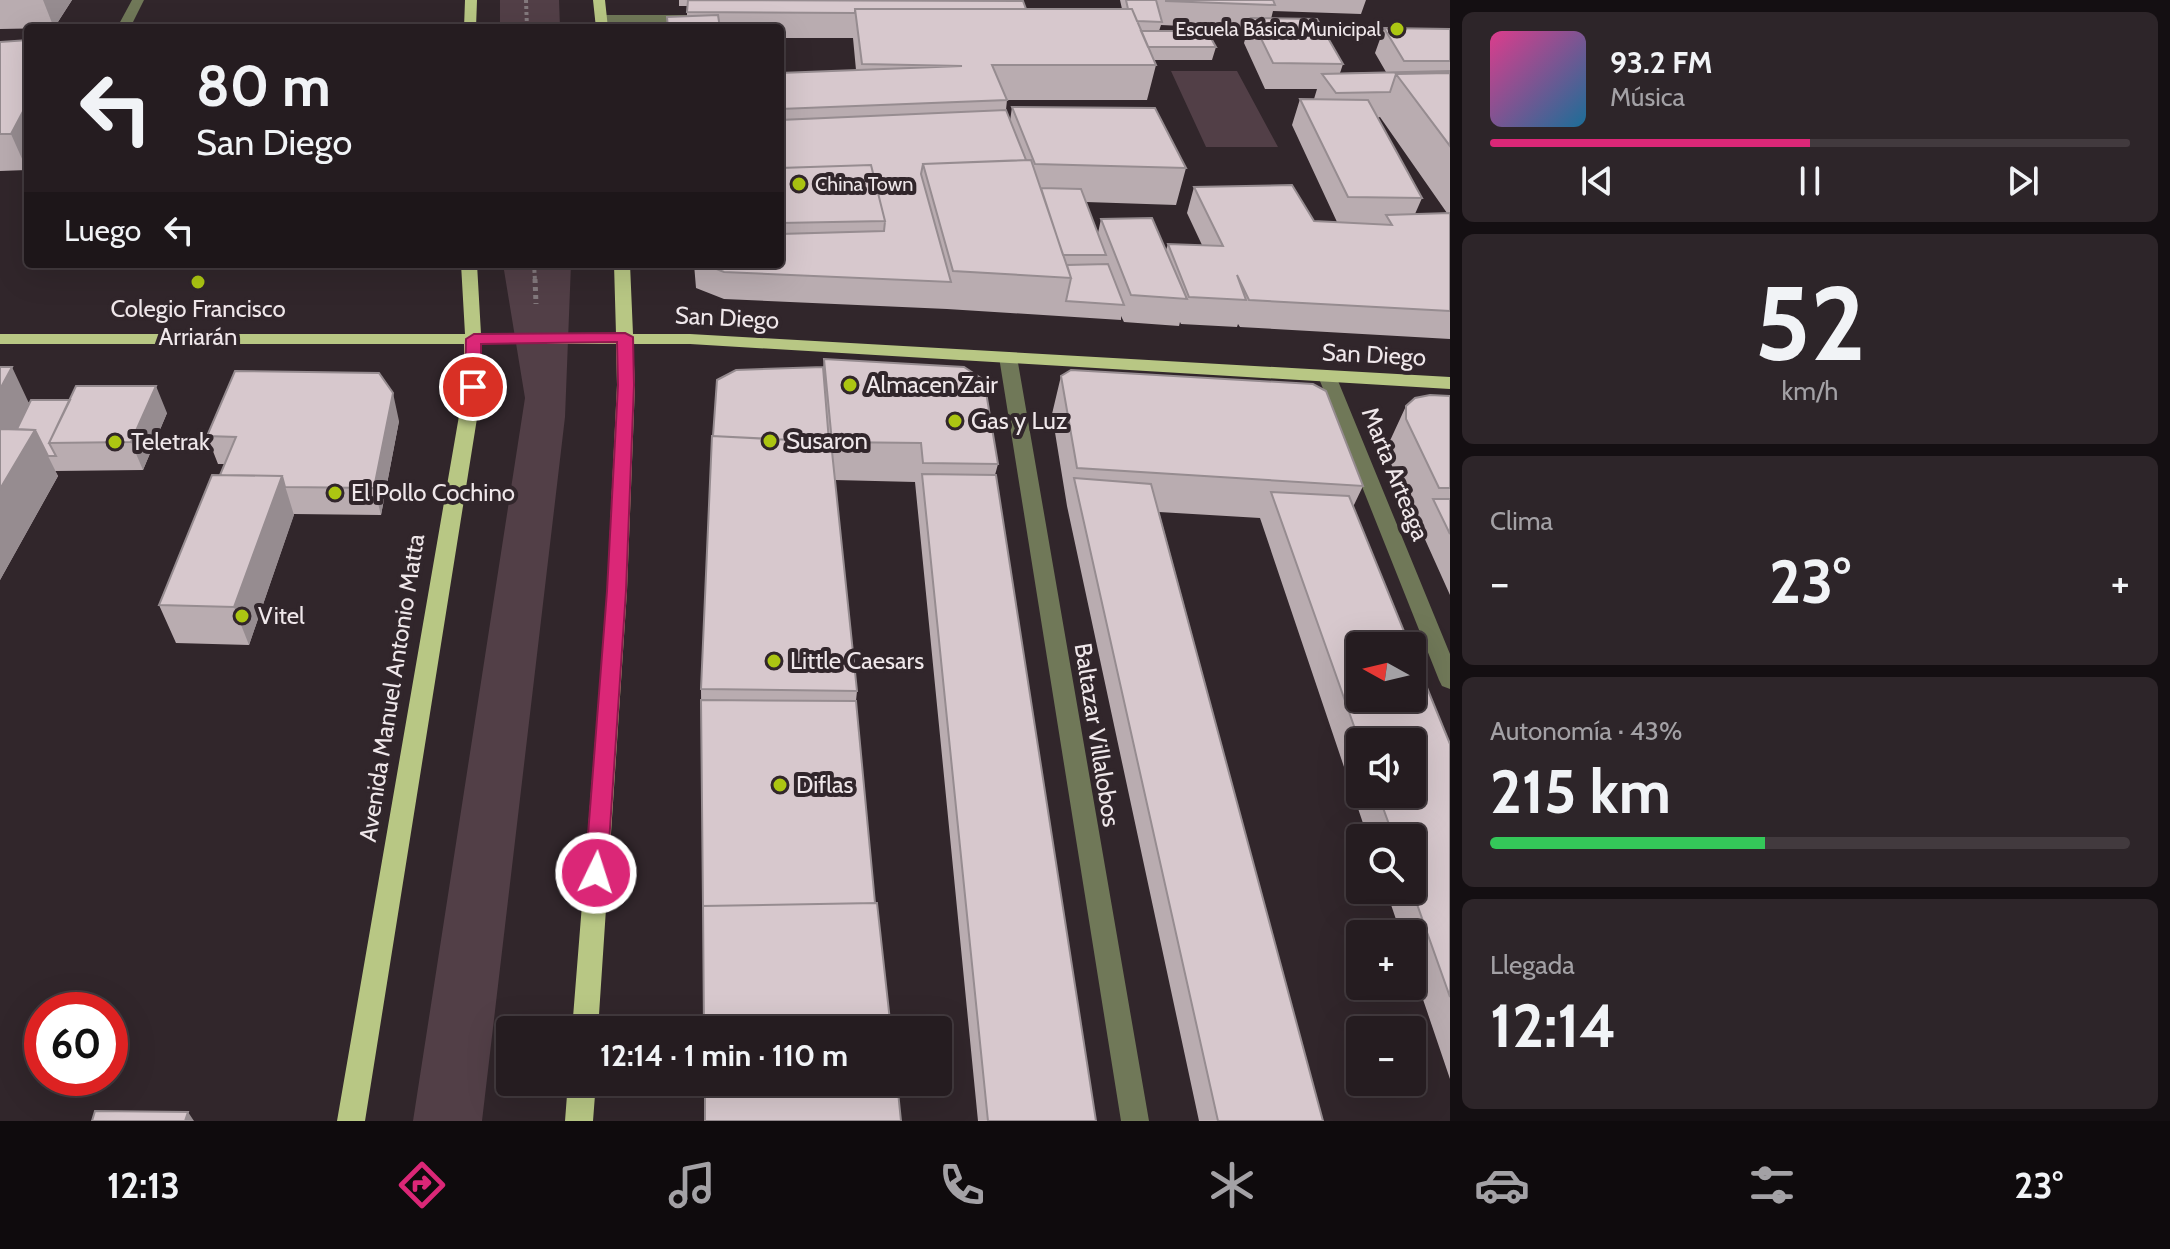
<!DOCTYPE html>
<html lang="es">
<meta charset="utf-8">
<style>
:root{--surface:#251c20;--page:#2d2529;--text:#f1f3f6;--muted:#a3a1a5;--line:#423a3e;--accent:#db2777}
body{margin:0;font-family:Cabin,sans-serif;background:var(--page);color:var(--text);height:100vh;display:flex;flex-direction:column;font-size:30px;white-space:nowrap}
*{box-sizing:border-box;margin:0}
p{font-size:26px;color:var(--muted)}
.icon{flex:none;width:44px;height:44px;fill:none;stroke:currentColor;stroke-width:2;stroke-linecap:round;stroke-linejoin:round}
.map{position:relative;flex:1;overflow:hidden}
.details{display:flex;flex-direction:column;gap:12px;padding:12px;background:#140f12;width:720px}
.details>*{flex:none}
.guide{position:absolute;left:24px;top:24px;width:760px;height:244px;border-radius:8px;box-shadow:0 8px 32px #0002,0 0 0 2px var(--line);background:#251c20;color:var(--text);overflow:hidden}
.needle{width:52px;rotate:278deg}
.buttons{position:absolute;left:1346px;top:632px;display:grid;gap:16px}
.buttons a{display:grid;place-items:center;width:80px;height:80px;border-radius:8px;background:var(--surface);box-shadow:0 8px 32px #0002,0 0 0 2px var(--line);font-size:40px}
.speed{position:absolute;left:24px;top:992px;display:flex;gap:16px;font-size:40px;font-weight:700;text-align:center}
.speed>*{display:grid;place-content:center;width:104px;height:104px;border-radius:50%;background:var(--surface);box-shadow:0 8px 32px #0002,0 0 0 2px var(--line);line-height:1}
.speed .limit{border:12px solid #d22;background:#fff;color:#111}
.pin{position:absolute;display:grid;place-items:center;width:68px;height:68px;color:#fff;margin:-34px;border:4px solid #fff;border-radius:50%;box-shadow:0 2px 8px #0007}
.me{position:absolute;width:88px;margin:-44px;rotate:4deg;stroke-linejoin:round;filter:drop-shadow(0 0 6px #0008)}
.turn{display:flex;align-items:center;gap:28px;height:168px;padding:0 40px;font-size:36px}
.turn .icon{width:104px;height:104px;stroke-width:2.5}
.turn b{display:block;font-size:56px;line-height:68px}
.then{display:flex;align-items:center;height:76px;padding:0 40px;background:#0003;gap:16px;font-size:30px}
.big{font-size:60px;font-weight:700;line-height:1.1}
.details .card{flex:1;display:flex;flex-direction:column;justify-content:center;gap:12px;min-width:0;padding:0 28px;border-radius:12px;background:var(--page)}
.details .dial{align-items:center;gap:0}
.dial b{font-size:104px;line-height:1}
.song{display:flex;align-items:center;gap:24px}
.cover{width:96px;height:96px;border-radius:12px;background:linear-gradient(135deg,hsl(330 70% 55%),hsl(200 70% 35%))}
.played{height:8px;border-radius:4px;background:linear-gradient(90deg,var(--accent) 50%,var(--line) 50%)}
.keys{display:flex;justify-content:space-around;direction:ltr}
.heat{display:flex;justify-content:space-between;align-items:center;font-size:44px;direction:ltr}
.charge{height:12px;border-radius:6px;background:linear-gradient(90deg,#34c759 43%,var(--line) 0)}
.trip{position:absolute;left:496px;top:1016px;width:456px;height:80px;border-radius:8px;background:var(--surface);box-shadow:0 8px 32px #0002,0 0 0 2px var(--line);font-weight:700;line-height:80px;text-align:center}
.dock{display:flex;height:128px;justify-content:space-around;align-items:center;background:#0f0b0d;color:var(--muted)}
.dock .icon{width:56px;height:56px}
.dock .selected{color:var(--accent)}
.dock b{font-size:36px;color:var(--text)}
main{display:flex;flex:1;min-height:0}
.map>svg:first-child{display:block}
</style>
<main>
<div class="map">
<svg width="1450" height="1121" viewBox="0 0 1450 1121">
<rect width="100%" height="100%" fill="#31262b"/>
<!-- green -->
<path fill="#523f47" d="M500 0H559L560 28H500Z
M1171 71H1237L1278 147H1206Z
M503 264H571L565 417 482 1121H413L525 398Z"/>
<g fill="none" stroke-linecap="round" stroke-linejoin="round">
<!-- path-far1 -->
<path stroke="#83797d" stroke-width="4" stroke-dasharray="3 3" stroke-linecap="butt" d="M526 0 527 28
M534 264 535 281"/>
<!-- path -->
<path stroke="#83797d" stroke-width="5" stroke-dasharray="4 4" stroke-linecap="butt" d="M535 279 536 304"/>
<!-- minor -->
<path fill="#707858" fill-rule="evenodd" d="M132 0H144L133 22 151 28 120 27 119 24Z
M601 15H694L700 19 694 23 597 22 595 19Z
M1008 352 1017 357 1149 1121H1121L999 357Z
M1327 370 1336 376 1450 654V689L1442 686 1439 680 1318 376Z"/>
<!-- major -->
<path fill="#b8c784" fill-rule="evenodd" d="M465 0H477L476 28H464Z
M593 0H605L608 28H596Z
M461 264H477L481 334H616L614 264H630L633 334H690L1450 377V389L690 344H633L635 385 627 591 598 1030H572L607 591 617 385 616 344H482V387L365 1121H337L464 387V344H0V334H465Z
M568 1082H596L593 1121H565Z"/>
</g>
<!-- wall -->
<path fill="#b9acb0" fill-rule="evenodd" d="M0 0H72L54 28 0 29Z
M679 0H1017L1026 9H1122L1120 0H1156L1157 2V0H1366L1361 14 1273 11 1271 19 1343 64 1340 73 1386 72 1375 53 1384 28 1450 29V339L1240 327 1238 324 1237 327 1181 324 1180 322 1179 326 1124 322 1121 316V320L947 309 724 299 696 288 694 264H780V73L856 70 853 38H780V28H667V17L687 16V6H679ZM1161 25 1248 29 1244 43 1265 89H1317L1314 99H1300L1292 125 1337 222 1314 221 1194 187 1187 213 1202 245 1168 244 1166 250 1101 219 1098 233 1086 202 1176 205 1186 168 1012 107 1010 121 1006 110 1007 100H1147L1156 65 1154 60H1212L1216 47 1159 31ZM1380 117 1447 213 1415 214 1422 198 1377 118Z
M0 42 27 170 0 171Z
M824 359 998 464 995 475 1096 1121H978L915 482 835 480 857 691 856 701 703 906 701 689 713 436 823 372Z
M0 367 29 403 167 413 143 470 55 471 58 476 0 580Z
M1061 376 1363 486 1353 507 1450 744V1079L1412 967V934H1401L1386 890H1412V838H1368L1260 518 1159 512 1323 1121H1199L1067 506 1052 414ZM1360 742 1412 794H1360Z
M1450 396V595L1388 457V445L1406 406Z
M399 421 381 515 294 514 249 645 176 643 159 605 225 464H218L207 436Z"/>
<!-- shaded-wall -->
<path fill="#968c90" d="M43 0H72L54 28Z
M28 102V167L27 170 11 134Z
M12 367 34 414 0 470V389Z
M156 386 167 413 143 470 131 442Z
M393 393 399 421 381 515 374 488Z
M35 430 58 476 0 580V489Z
M282 476 294 515 249 645 234 607Z
M188 1112 194 1121H185Z"/>
<!-- building -->
<path fill="#d7c8cd" stroke="#968c90" stroke-width="2" d="M688 0 1023 1 1026 9H855V13L687 12Z
M1126 0H1156L1162 22 1137 21 1132 9H1128Z
M1166 0H1273L1275 5 1166 1Z
M855 9H1132L1156 65H992L1007 100 780 109V73L962 66 862 64Z
M718 15 720 28H668L667 17Z
M1251 18 1317 19 1343 64 1273 63Z
M1384 28 1450 29V61H1404Z
M1141 31H1207L1216 47H1148Z
M28 40V102L11 134H0V42Z
M1450 71V73L1396 74 1390 92 1336 93 1322 74Z
M1450 73V146L1396 74Z
M1300 99 1368 100 1422 198 1348 197Z
M1012 107 1155 108 1186 168 1035 164Z
M1006 110 1026 160 923 164 921 174 951 282 724 272 704 264H780V234L884 231 885 221 871 165 780 168V120Z
M1031 160 1071 278 953 271 923 164Z
M871 165 885 221 780 223V168Z
M1292 185 1314 221 1392 225 1386 215 1450 213V311L1249 300 1237 275 1246 300 1189 297 1168 244 1223 246 1194 187Z
M1041 188 1081 189 1106 255H1063Z
M1152 218 1187 299 1131 295 1101 219Z
M1108 264 1124 305 1066 301 1071 278 1067 265Z
M824 359 964 367 984 380 998 464 923 463 921 443 832 442Z
M0 367H12L0 389Z
M823 367 829 442 713 436 717 380 736 370Z
M1071 370 1313 384 1326 391 1363 486 1077 468 1061 376Z
M235 371 379 373 393 393 374 488 285 487 282 476 220 475 236 437 207 436Z
M76 386H156L131 442 49 443Z
M1430 395 1450 396V488H1439L1406 419V406L1415 398Z
M31 400H70L49 443 56 456H48L35 430 17 429Z
M0 429 35 430 0 489Z
M712 436 831 442 857 691 701 689Z
M922 474 996 475 1096 1121H988Z
M212 475 282 476 234 607 159 605Z
M1074 478 1151 484 1323 1121H1218Z
M1271 492 1349 496 1410 646H1360V698H1412V651L1450 744V997L1412 890V838H1394L1378 794H1412V742H1360V743Z
M1433 499H1450V534Z
M701 700 856 701 875 903 703 906Z
M877 903 891 1030H704L703 906Z
M705 1082H897L901 1121H705Z
M95 1111 188 1112 185 1121H92Z"/>
<!-- route -->
<path fill="#db2777" stroke="#8e194d" stroke-width="2" d="M625 333 633 337 634 385 626 591 607 873 604 880 596 883 589 880 585 873 607 591 618 385 617 342 481 344V387L473 393 465 387 466 339 474 334Z"/>
<!-- markers -->
<g fill="#acc612" stroke="#31262b" stroke-width="3">
<circle cx="1397" cy="29" r="8"/>
<circle cx="799" cy="184" r="8"/>
<circle cx="198" cy="282" r="8"/>
<circle cx="850" cy="385" r="8"/>
<circle cx="955" cy="421" r="8"/>
<circle cx="770" cy="441" r="8"/>
<circle cx="115" cy="442" r="8"/>
<circle cx="335" cy="493" r="8"/>
<circle cx="242" cy="616" r="8"/>
<circle cx="774" cy="661" r="8"/>
<circle cx="780" cy="785" r="8"/>
</g>
<g text-anchor="middle" stroke-width="8" stroke-linejoin="round" paint-order="stroke">
<!-- far-poi labels -->
<g font-size="20" fill="#efe7ea" stroke="#31262b" text-anchor="end">
<text x="1381" y="36">Escuela Básica Municipal</text>
<text x="815" y="191" text-anchor="start">China Town</text>
</g>
<!-- poi labels -->
<g font-size="24" fill="#efe7ea" stroke="#31262b" text-anchor="start">
<text x="198" y="317" text-anchor="middle">Colegio Francisco<tspan x="198" dy="28">Arriarán</tspan></text>
<text x="866" y="393">Almacen Zair</text>
<text x="971" y="429">Gas y Luz</text>
<text x="786" y="449">Susaron</text>
<text x="131" y="450">Teletrak</text>
<text x="351" y="501">El Pollo Cochino</text>
<text x="258" y="624">Vitel</text>
<text x="790" y="669">Little Caesars</text>
<text x="796" y="793">Diflas</text>
</g>
<!-- street labels -->
<g font-size="24" fill="#efe7ea" stroke="#31262b">
<text transform="translate(727 318) rotate(3)" y="8">San Diego</text>
<text transform="translate(1374 355) rotate(3)" y="8">San Diego</text>
<text transform="translate(1395 474) rotate(68)" y="8">Marta Arteaga</text>
<text transform="translate(392 688) rotate(-81)" y="8">Avenida Manuel Antonio Matta</text>
<text transform="translate(1097 735) rotate(81)" y="8">Baltazar Villalobos</text>
</g>
</g>
</svg>
<div class="buttons">
<a><svg class="needle" viewBox="-14 -14 28 28"><path d="M0-13l5 13h-10z" fill="#e53935"/><path d="M0 13l5-13h-10z" fill="#a3a1a5"/></svg></a>
<a><svg class="icon" aria-label="sound" viewBox="0 0 24 24"><path d="M4 9h4l5-4v14l-5-4H4zM17 9q2 3 0 6"/></svg></a>
<a><svg class="icon" aria-label="search" viewBox="0 0 24 24"><circle cx="10" cy="10" r="6"/><path d="M15 15l6 6"/></svg></a>
<a>+</a>
<a>−</a>
</div>
<div class="speed"><div class="limit">60</div></div>
<div class="pin" style="left:473px;top:387px;background:#d93025"><svg class="icon" aria-label="arrive" viewBox="0 0 24 24"><path d="M6 21V4h12l-3 4 3 4H6"/></svg></div>
<svg class="me" style="left:596px;top:873px" viewBox="-20 -20 40 40"><circle r="17" fill="#db2777" stroke="#fff" stroke-width="3"/><path d="M0-11L8 9 0 5-8 9z" fill="#fff"/></svg>
<div class="trip">12:14 · 1 min · 110 m</div>
<div class="guide">
<div class="turn"><svg class="icon" aria-label="left" viewBox="0 0 24 24"><path d="M17 20v-9H6M10 6l-5 5 5 5"/></svg><div><b>80 m</b>San Diego</div></div>
<div class="then">Luego<svg class="icon" aria-label="left" viewBox="0 0 24 24"><path d="M17 20v-9H6M10 6l-5 5 5 5"/></svg></div>
</div>
</div>
<section class="details">
<div class="card">
<div class="song"><i class="cover"></i><div><b>93.2 FM</b><p>Música</p></div></div>
<div class="played"></div>
<div class="keys"><svg class="icon" aria-label="previous" viewBox="0 0 24 24"><path d="M18 5L8 12l10 7zM5 5v14"/></svg><svg class="icon" aria-label="pause" viewBox="0 0 24 24"><path d="M8 5v14M16 5v14"/></svg><svg class="icon" aria-label="next" viewBox="0 0 24 24"><path d="M6 5l10 7-10 7zM19 5v14"/></svg></div>
</div>
<div class="card dial"><b>52</b><p>km/h</p></div>
<div class="card"><p>Clima</p>
<div class="heat"><a>−</a><b class="big">23°</b><a>+</a></div>
</div>
<div class="card"><p>Autonomía · 43%</p><b class="big">215 km</b><div class="charge"></div></div>
<div class="card"><p>Llegada</p><b class="big">12:14</b></div>
</section>
</main>
<nav class="dock">
<b>12:13</b>
<svg class="icon selected" aria-label="directions" viewBox="0 0 24 24"><path d="M12 3l9 9-9 9-9-9zM9 14v-3h6M13 9l2 2-2 2"/></svg>
<svg class="icon" aria-label="music" viewBox="0 0 24 24"><path d="M9 18V5l10-2v13"/><circle cx="6" cy="18" r="3"/><circle cx="16" cy="16" r="3"/></svg>
<svg class="icon" aria-label="phone" viewBox="0 0 24 24"><path d="M5 4h4l2 5-3 2q2 4 5 5l2-3 5 2v4C11 20 4 13 5 4z"/></svg>
<svg class="icon" aria-label="climate" viewBox="0 0 24 24"><path d="M12 3v18M4 7l16 10M4 17L20 7"/></svg>
<svg class="icon" aria-label="car" viewBox="0 0 24 24"><path d="M5 17H2v-5l4-1 3-4h7l3 4 3 1v5h-3M9 17h6M6 11h13"/><circle cx="7" cy="17" r="2"/><circle cx="17" cy="17" r="2"/></svg>
<svg class="icon" aria-label="filters" viewBox="0 0 24 24"><path d="M4 7h16M4 17h16"/><circle cx="9" cy="7" r="2"/><circle cx="15" cy="17" r="2"/></svg>
<b>23°</b>
</nav>
